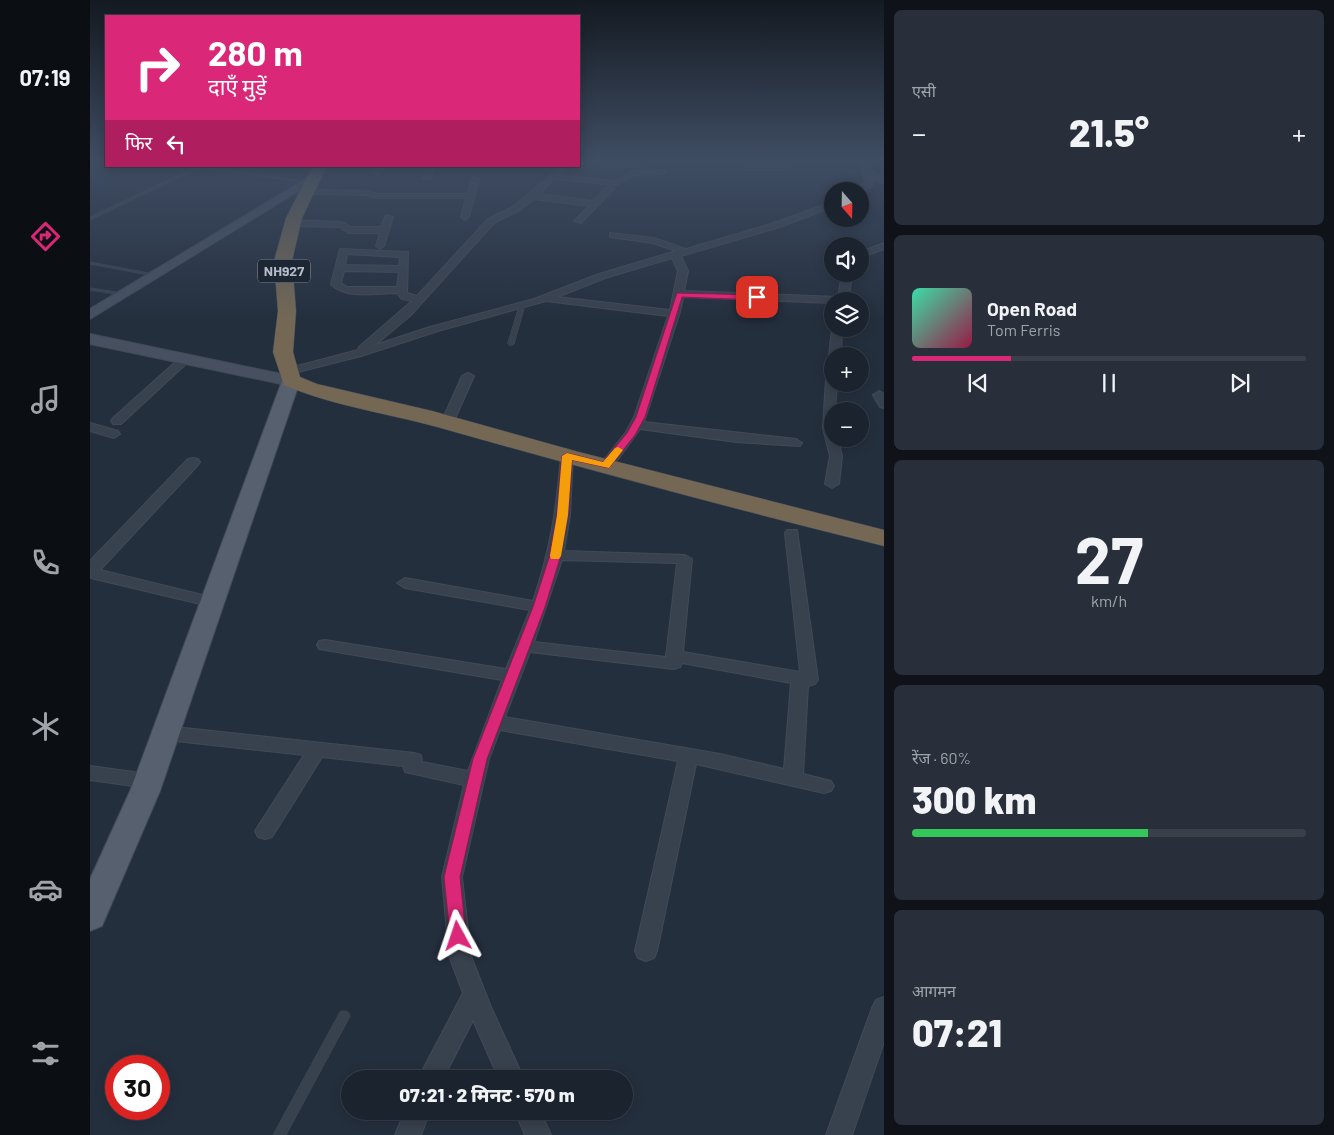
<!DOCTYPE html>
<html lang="hi">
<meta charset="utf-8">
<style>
:root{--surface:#1b232e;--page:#282f3a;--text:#f1f3f6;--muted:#a0a4aa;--line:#39404a;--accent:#db2777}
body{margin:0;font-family:Barlow,"Noto Sans Devanagari",sans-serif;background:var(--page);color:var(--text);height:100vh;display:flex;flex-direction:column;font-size:19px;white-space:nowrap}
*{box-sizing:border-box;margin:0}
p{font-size:16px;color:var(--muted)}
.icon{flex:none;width:28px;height:28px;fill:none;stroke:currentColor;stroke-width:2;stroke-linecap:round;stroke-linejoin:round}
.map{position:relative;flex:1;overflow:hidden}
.panel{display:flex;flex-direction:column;gap:10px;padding:10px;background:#0f1319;width:450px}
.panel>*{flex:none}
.guide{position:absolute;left:15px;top:15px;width:475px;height:152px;border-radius:0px;box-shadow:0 2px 12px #0003,0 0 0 1px var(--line);background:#db2777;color:#fff;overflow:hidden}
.needle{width:32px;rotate:160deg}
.controls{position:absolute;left:734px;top:182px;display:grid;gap:10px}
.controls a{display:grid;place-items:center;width:45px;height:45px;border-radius:50%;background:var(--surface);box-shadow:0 2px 12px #0003,0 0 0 1px var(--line);font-size:25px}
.speed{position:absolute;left:15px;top:1055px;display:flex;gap:10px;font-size:25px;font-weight:700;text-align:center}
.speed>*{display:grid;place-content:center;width:65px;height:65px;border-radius:50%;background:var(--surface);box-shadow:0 2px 12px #0003,0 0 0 1px var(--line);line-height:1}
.speed .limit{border:8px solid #d22;background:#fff;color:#111}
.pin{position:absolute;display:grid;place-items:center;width:42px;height:42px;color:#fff;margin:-21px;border-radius:10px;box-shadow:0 2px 8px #0006}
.me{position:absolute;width:55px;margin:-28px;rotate:355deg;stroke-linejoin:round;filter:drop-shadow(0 0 4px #0008)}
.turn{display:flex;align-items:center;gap:18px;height:105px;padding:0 20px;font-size:22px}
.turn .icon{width:65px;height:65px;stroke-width:2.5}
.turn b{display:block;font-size:35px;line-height:42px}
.then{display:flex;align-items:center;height:48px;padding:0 20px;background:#0003;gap:10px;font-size:19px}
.big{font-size:38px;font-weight:800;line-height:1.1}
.panel .card{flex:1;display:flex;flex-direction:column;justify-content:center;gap:8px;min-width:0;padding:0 18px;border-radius:8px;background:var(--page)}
.panel .dial{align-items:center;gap:0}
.dial b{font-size:65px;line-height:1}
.song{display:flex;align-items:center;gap:15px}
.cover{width:60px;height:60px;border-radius:8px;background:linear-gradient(135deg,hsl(160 70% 55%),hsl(340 70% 35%))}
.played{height:5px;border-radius:2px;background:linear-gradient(90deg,var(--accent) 25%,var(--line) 25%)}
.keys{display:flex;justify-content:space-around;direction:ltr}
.heat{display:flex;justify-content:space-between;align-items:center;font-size:28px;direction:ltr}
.charge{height:8px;border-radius:4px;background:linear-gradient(90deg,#34c759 60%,var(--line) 0)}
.trip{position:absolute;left:251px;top:1070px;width:292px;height:50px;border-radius:25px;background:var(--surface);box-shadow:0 2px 12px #0003,0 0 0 1px var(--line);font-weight:800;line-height:50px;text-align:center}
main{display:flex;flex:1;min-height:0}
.tabs{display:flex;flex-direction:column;width:90px;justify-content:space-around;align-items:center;background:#0b0e12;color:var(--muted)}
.tabs .icon{width:35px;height:35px}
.tabs .selected{color:var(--accent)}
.tabs b{font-size:22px;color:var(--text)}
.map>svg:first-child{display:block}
</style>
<main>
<nav class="tabs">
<b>07:19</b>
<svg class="icon selected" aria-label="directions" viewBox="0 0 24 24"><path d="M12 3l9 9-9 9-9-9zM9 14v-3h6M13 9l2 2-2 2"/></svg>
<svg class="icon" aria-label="music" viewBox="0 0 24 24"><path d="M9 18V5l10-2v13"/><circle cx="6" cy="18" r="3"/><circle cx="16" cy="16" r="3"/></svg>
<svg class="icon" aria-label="phone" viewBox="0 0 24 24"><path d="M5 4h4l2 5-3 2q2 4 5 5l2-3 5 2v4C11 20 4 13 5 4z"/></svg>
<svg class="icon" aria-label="climate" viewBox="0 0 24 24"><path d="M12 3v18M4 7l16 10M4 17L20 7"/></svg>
<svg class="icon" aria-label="car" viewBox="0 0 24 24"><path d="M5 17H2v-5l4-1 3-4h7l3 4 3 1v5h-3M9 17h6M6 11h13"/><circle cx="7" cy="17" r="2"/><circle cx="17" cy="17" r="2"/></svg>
<svg class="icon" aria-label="filters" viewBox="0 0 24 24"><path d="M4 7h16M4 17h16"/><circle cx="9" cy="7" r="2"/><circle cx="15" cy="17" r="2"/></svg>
</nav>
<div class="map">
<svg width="794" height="1135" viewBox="0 0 794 1135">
<rect width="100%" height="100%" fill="#242f3e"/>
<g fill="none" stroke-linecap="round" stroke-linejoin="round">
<defs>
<path id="lane" d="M118 166 218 182 216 183 115 168 107 169 0 220V217L105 167Z
M0 262 64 274 66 275 64 276 0 264Z
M0 288 33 293 35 294 33 295 0 290Z
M430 304 435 305 424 344 421 346 418 344Z
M254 1011 258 1012 260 1016 258 1020 196 1135H183L250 1012Z"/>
<path id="street" d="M489 161 549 163 553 165 549 167 489 164Z
M652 161H660L662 166H696L700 168 696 170H656Z
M771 161H779L781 172 794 178V183L782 179V186L770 192 761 191 775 183Z
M289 166H297L289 175 285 173Z
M337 166H345L341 178 337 180 333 178Z
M472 166H481L469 175 525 181 543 171 572 170 576 172 572 174 545 175 526 185 463 179 450 194 503 201 517 187 524 189 491 223 484 221 499 206 444 199 430 210 404 223 320 316 285 345 340 327 444 299 509 274 586 251 563 243 520 237V233L564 238 596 249 684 223 742 202V207L690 227 591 256 598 271 594 291 748 297 752 274H762L759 297 755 301 742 303 593 297 590 312 554 422 706 439 712 443 710 446 646 442 550 429 521 469H511L509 466 536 432 544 417 578 316 456 301 348 331 271 356 196 375 192 374V370L268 350 269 347 322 301 312 299 307 293C287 293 256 300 241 284L250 249 318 252 317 293 327 296 398 219 424 206ZM257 254 310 257 309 266 255 265ZM582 258 588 271 580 310 467 297 515 278ZM254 271 309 272 307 287H257L251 283Z
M382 177 389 179 379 217 375 220 371 217 376 198H287L277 195 217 194 213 192 217 190 278 191 288 194H378Z
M296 215 303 217 294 246 290 249 286 246 290 233H259L249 227 203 226 199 223 203 220 251 222 261 227H291Z
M794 243V249L770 258V252Z
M742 328 752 329 751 356H742V359L739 356Z
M94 357 100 360 98 362 31 424H23L21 421 23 418 90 358Z
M378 373 384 376 363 423 361 426H353L351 423 372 376Z
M742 376V384H747L745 411H742V439H748L752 456 749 484 742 488 735 484 740 456 733 428 736 379Z
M789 391 794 394V408L790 407 783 395Z
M0 423 28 431 30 434 24 438 0 431Z
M477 452 483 456 480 515 474 551 595 555 602 559 593 652 710 672 695 533 697 530H707L728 680 725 684 718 686 713 774 741 781 744 786 741 791 734 793 606 764 567 951 564 958 556 961 548 958 545 951 588 761 410 730 399 759 372 877 381 956 401 1007 434 1079H409L383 1020 353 1079H328L373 993 359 956 352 877 374 785 315 772 313 766 232 757 182 837 175 839 168 837 165 831 214 755 76 740 70 738 67 733 70 728 76 726 324 753 331 755 332 762 378 771 412 680 235 650 229 649 227 645 229 641 235 640 416 669 440 610 315 588 307 583 315 578 443 601C461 548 466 511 471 456ZM472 560 587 563 576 657 444 642ZM440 652 584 669 590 667 592 663 701 683 694 769 630 754 415 717Z
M103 458 108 459 110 462 108 465 10 570 129 599 131 602 129 605 123 607 1 578 0 561 98 459Z
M0 766 58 774 65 776 67 781 65 786 58 788 0 780Z
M794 997V1042L762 1135H736L782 1008 786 1000Z
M315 1111H340L331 1135H305Z
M425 1111H450L461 1135H435Z"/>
<path id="secondary" d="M224 174 229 177 228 179 0 319V309Z
M0 334 201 376 209 381 201 386 0 344Z"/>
<path id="primary" d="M201 376 207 377 210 381 70 791 12 926 0 931V879L40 791 192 381 195 377Z"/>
<path id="highway" d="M223 166H237L212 218 202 261 206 311 203 352 210 377 227 384 342 411 485 451 794 530V546C648 510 503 471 358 430 304 414 245 407 194 385L183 352 188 311 184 261 196 218Z"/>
</defs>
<!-- lane casing -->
<use href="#lane" stroke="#414a57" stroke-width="1"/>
<!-- street casing -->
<use href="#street" stroke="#414a57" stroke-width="2"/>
<!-- secondary casing -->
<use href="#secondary" stroke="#414a57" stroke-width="2"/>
<!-- primary casing -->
<use href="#primary" stroke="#414a57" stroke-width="2"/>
<!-- highway casing -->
<use href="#highway" stroke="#434c59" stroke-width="1"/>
<!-- lane -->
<use href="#lane" fill="#38414e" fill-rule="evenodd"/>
<!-- street -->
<use href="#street" fill="#38414e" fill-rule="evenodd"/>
<!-- secondary -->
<use href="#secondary" fill="#465061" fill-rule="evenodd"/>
<!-- primary -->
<use href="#primary" fill="#56606e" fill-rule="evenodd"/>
<!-- highway -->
<use href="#highway" fill="#746855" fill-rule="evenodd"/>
</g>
<!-- sky -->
<linearGradient id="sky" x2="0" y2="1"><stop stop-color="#141a22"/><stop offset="0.5" stop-color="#3f4d63"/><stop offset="1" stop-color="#3f4d63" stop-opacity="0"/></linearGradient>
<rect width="794" height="320" fill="url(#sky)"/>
<!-- route -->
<path fill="#db2777" stroke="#8e194d" d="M587 293 667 295 670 297 667 300 592 297 555 417 545 435 519 468 482 460 478 515 470 558 455 607 397 759 370 877 376 936 374 941 368 944 362 941 360 936 354 877 383 759 443 607 459 558 467 515 472 456 477 453 513 462 537 433 546 417Z"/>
<!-- slow -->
<path fill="#f59e0b" d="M528 447 533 450 519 468 482 460 478 515 471 556 469 559H461L460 556 467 515 472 456 477 453 513 462 525 448Z"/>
<g text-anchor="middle" stroke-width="5" stroke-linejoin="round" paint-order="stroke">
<!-- shield labels -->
<rect fill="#1d2633" stroke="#878f9c" stroke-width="1" x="168" y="259.5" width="52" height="23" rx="4"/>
<g font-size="14" font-weight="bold" fill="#b4bcc9">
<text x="194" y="276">NH927</text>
</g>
</g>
</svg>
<div class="controls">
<a><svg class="needle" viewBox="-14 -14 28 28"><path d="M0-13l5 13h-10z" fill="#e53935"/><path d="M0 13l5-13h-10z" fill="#a0a4aa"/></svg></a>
<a><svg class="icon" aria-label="sound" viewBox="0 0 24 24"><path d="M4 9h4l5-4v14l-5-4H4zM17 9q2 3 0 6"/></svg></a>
<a><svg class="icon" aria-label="layers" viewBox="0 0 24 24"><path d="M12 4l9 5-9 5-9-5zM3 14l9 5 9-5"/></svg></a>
<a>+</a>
<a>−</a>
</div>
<div class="speed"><div class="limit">30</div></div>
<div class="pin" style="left:667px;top:297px;background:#d93025"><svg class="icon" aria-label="arrive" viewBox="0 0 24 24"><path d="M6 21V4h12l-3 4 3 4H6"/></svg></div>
<svg class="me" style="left:368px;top:936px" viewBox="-20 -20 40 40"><path d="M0-17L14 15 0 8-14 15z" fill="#db2777" stroke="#fff" stroke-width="4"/></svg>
<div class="trip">07:21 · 2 मिनट · 570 m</div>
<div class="guide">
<div class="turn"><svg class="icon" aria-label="right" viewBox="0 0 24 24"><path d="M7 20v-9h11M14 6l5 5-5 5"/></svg><div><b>280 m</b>दाएँ मुड़ें</div></div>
<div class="then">फिर<svg class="icon" aria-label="left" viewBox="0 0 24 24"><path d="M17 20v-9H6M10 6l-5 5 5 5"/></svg></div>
</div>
</div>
<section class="panel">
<div class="card"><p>एसी</p>
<div class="heat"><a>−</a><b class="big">21.5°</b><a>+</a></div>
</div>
<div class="card">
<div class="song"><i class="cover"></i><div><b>Open Road</b><p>Tom Ferris</p></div></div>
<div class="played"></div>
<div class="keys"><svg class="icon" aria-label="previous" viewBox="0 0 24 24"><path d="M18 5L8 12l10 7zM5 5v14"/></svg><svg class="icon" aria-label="pause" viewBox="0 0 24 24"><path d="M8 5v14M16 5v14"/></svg><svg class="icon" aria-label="next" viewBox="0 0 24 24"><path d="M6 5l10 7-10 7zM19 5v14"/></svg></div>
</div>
<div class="card dial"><b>27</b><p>km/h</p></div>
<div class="card"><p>रेंज · 60%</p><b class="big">300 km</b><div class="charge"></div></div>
<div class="card"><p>आगमन</p><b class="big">07:21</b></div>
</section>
</main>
